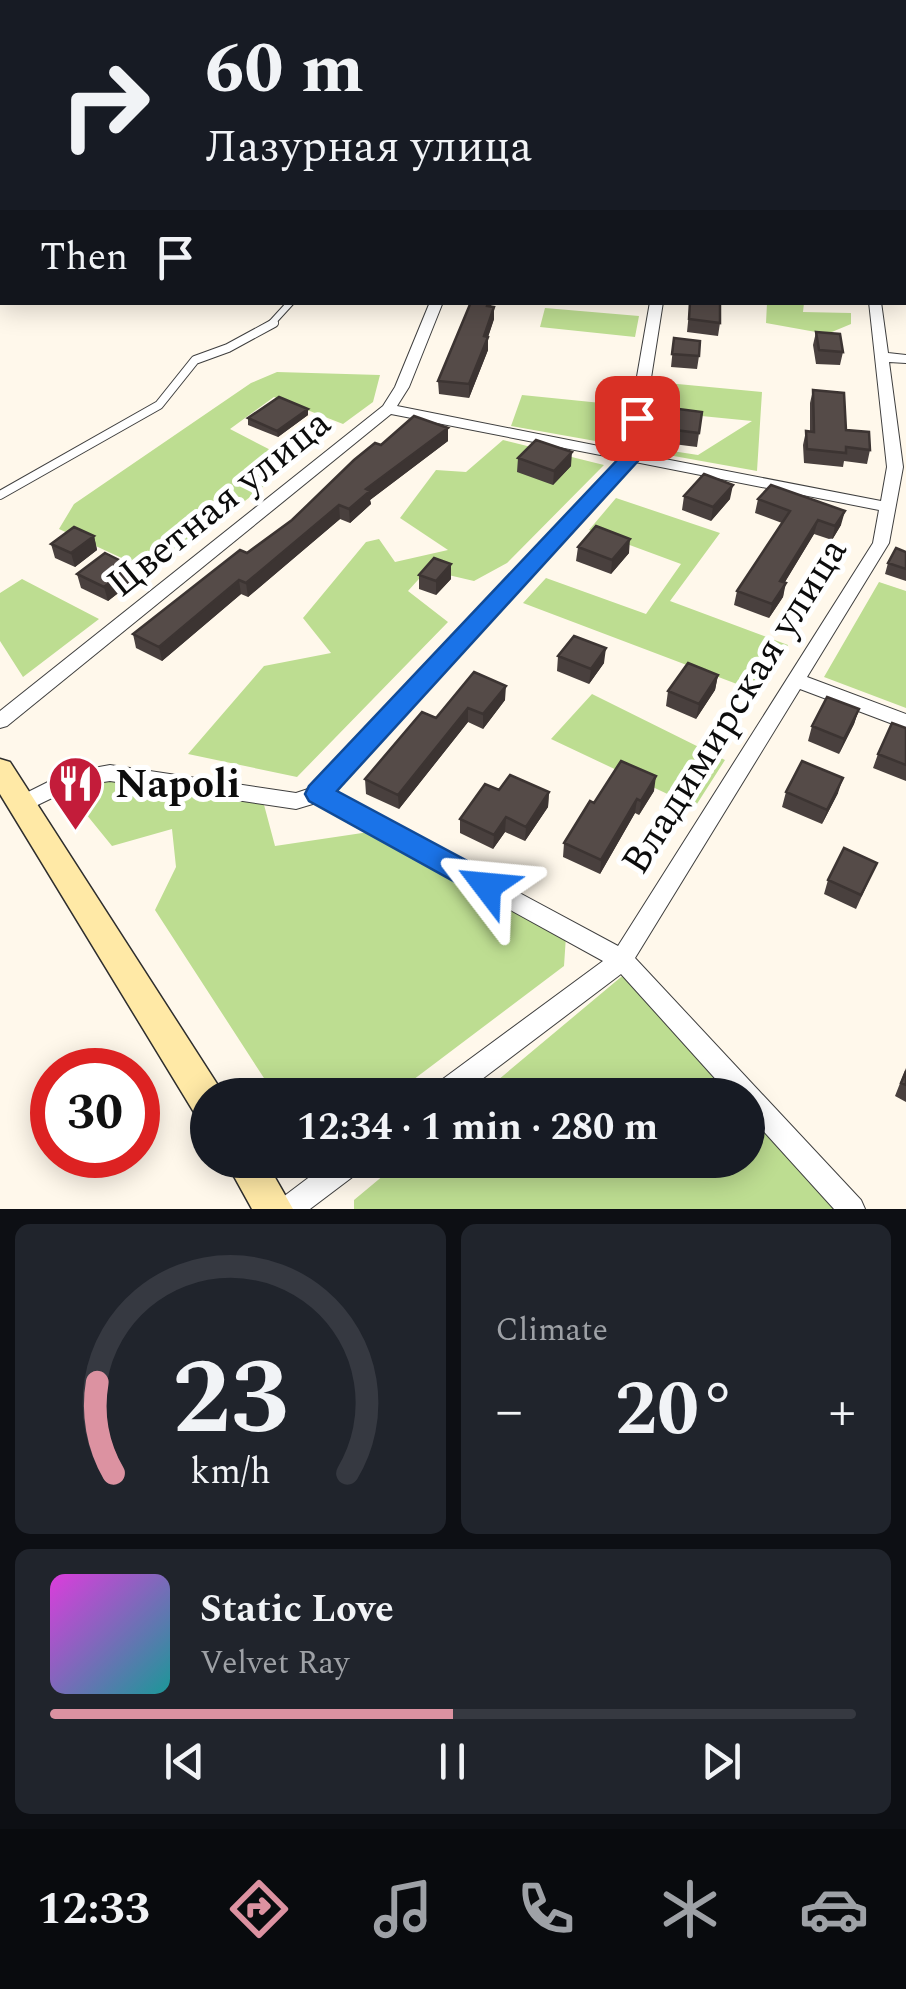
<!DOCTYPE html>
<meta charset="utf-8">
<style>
:root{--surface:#171b24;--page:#20242c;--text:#f1f3f6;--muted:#9ea1a6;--line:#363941;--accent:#dc92a1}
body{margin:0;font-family:Spectral,serif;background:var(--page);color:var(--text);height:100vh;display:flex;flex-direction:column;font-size:38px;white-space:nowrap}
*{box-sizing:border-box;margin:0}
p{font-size:32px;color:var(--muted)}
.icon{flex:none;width:55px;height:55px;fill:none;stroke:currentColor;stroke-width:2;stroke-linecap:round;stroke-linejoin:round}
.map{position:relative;height:1209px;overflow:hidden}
.panel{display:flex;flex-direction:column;gap:15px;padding:15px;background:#0d0f14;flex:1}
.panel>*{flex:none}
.top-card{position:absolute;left:0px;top:0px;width:908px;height:305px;box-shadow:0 5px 25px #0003;background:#171b24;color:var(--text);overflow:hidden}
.speed{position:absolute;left:30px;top:1048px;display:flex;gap:20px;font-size:50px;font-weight:700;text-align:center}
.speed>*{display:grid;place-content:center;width:130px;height:130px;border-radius:50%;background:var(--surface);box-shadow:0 5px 25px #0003;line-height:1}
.speed .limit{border:15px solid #d22;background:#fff;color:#111}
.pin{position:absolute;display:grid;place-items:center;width:85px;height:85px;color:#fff;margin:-42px;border-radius:20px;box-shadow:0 5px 15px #0006}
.me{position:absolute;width:110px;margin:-55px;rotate:299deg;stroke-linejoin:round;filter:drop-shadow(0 0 8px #0008)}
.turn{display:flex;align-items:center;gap:35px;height:210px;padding:0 40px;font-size:45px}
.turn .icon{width:130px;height:130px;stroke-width:2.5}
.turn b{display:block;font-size:70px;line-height:85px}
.then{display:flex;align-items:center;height:95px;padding:0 40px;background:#0003;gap:20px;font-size:38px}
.big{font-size:75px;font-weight:700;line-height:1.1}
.panel .widget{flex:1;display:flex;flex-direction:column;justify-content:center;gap:15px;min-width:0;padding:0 35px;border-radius:15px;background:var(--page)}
.panel .dial{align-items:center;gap:0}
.dial svg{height:260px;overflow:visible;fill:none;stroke:var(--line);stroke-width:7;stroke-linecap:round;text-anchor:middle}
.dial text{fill:var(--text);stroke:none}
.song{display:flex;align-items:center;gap:30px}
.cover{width:120px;height:120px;border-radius:15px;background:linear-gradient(135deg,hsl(300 70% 55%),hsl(180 70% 35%))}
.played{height:10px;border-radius:5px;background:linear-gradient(90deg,var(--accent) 50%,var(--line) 50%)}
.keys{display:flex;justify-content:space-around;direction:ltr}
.heat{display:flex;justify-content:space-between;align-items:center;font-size:55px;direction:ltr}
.panel .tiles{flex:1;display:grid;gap:15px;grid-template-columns:1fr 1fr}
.widget:last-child{grid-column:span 2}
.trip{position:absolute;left:190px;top:1078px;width:575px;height:100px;border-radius:50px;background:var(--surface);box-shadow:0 5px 25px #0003;font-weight:700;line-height:100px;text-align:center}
.menu{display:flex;height:160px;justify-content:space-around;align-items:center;background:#090b0e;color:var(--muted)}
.menu .icon{width:70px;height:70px}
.menu .active{color:var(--accent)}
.menu b{font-size:45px;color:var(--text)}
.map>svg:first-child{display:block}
</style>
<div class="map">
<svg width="906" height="1209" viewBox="0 0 906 1209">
<rect width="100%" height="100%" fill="#fff8eb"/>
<!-- green -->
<path fill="#d7ebb2" d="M393 0H906V11L905 2Z"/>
<!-- forest -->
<path fill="#bddd91" d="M767 303H804L803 312 851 313V324L827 334 766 323Z
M545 308 639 316 635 337 540 327Z
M277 372 380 375 373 402 343 424 274 397 230 429 294 462 154 573 59 529 74 504 251 383Z
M667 383 762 392 757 471 657 453 659 449 698 455 752 421 661 412Z
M522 395 631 406 618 445 511 426Z
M503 440 604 465 507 563 474 581 427 570 408 591 448 622 297 777 188 754 264 666 331 653 303 618 366 542 379 539 395 562 448 550 400 518 436 470 466 472Z
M616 498 720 533 670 601 788 645 758 692 523 603 546 578 646 614 681 564 589 530Z
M22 579 99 619 23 677 0 641V593Z
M879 582 906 591V708L824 677Z
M592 694 725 760 695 807 551 739Z
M114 774 263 801 275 846 369 832 566 936 564 966 393 1095H275L155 910 176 867 172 829 112 846 64 787Z
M627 972 736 1095H480Z
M748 1108 837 1209H354V1200L402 1160H748Z"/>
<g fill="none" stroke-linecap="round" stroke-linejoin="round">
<defs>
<path id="lane-far1" d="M270 325 291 302"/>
<path id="lane" d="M0 495 159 405 195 360 228 348 274 323"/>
<path id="street" d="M389 0H397V2H389Z
M905 9H906V15H905Z
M430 302H443L409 387 397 406 624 451 650 302H663L639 454 881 501 887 467 869 302H881L888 353 906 355V363L889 362 903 467 889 543 807 677 906 714V729L800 689 635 958 861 1200 865 1209H834L748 1114V1095H730L621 974 461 1095H428L432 1087 603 961 316 803 296 809 110 781 77 786 23 812 16 810 13 804 16 798 66 773 110 765 296 793 311 788 621 459 391 414 7 726 0 728V711L383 406 395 387ZM635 462 879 510 873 543 618 946 332 792Z
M332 1160H367L363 1169 310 1209H275L279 1200Z"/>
<path id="secondary" d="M0 759 10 762 221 1090 223 1095H208V1119L195 1114 0 794Z
M225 1160H265L293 1209H252Z"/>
</defs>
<!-- lane-far1 casing -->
<use href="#lane-far1" stroke="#3f3f3f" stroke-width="8"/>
<!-- lane casing -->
<use href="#lane" stroke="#3f3f3f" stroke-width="10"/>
<!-- street casing -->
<use href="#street" stroke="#3f3f3f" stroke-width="2"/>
<!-- secondary casing -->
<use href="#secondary" stroke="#2e2e2e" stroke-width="3"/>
<!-- lane-far1 -->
<use href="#lane-far1" stroke="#fff" stroke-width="6"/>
<!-- lane -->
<use href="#lane" stroke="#fff" stroke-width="8"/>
<!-- street -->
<use href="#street" fill="#fff" fill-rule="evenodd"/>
<!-- secondary -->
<use href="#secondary" fill="#ffe9a6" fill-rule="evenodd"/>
</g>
<!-- wall -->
<path fill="#49403e" d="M471 302H493L491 306 494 319 488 337V350L469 398 439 394 438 381Z
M690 302 720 323 718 336 687 332Z
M816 332 843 352 840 365 816 364 813 345Z
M674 338 699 356 697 369 671 367Z
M813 390 846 430 870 450 867 464 844 461 843 467 804 463 803 445 806 431H810V403Z
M671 408 702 412 697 447 665 443Z
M308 415 278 437 248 425V418Z
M448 441 370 500 371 504 350 523 340 519 248 597 241 594 162 661 136 648 133 634 292 520 381 445Z
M518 458 571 466 553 485 517 472Z
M684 496 730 499 711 521 682 510Z
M758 499 841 525 832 540 814 534 785 582 783 597 769 618 734 605 737 591 782 523 755 513Z
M94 536 97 550 75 567 55 558 51 544Z
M578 547 629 553 611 574 576 561Z
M906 552V581L885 574 888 563Z
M77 574 135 580 108 601 81 588Z
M419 575 451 579 436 595 419 589Z
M558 656 604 663 589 684 557 671Z
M474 672 505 700 483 729 468 722 399 809 366 794 365 779 436 718Z
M718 675 715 690 696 719 666 706 668 691Z
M859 709 854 724 839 754 808 741 812 726Z
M906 728V781L873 768 878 754Z
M499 790 549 792 548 807 525 841 505 832 493 849 460 833V819Z
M654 791 639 815 635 813 600 874 563 857 564 843 594 803Z
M786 792 838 793 822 824 782 807Z
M877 863 856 909 824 894 828 880Z
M906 1068V1102L895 1096Z"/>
<!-- shaded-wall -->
<path fill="#3c3432" d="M494 307V319L487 340 488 337V350L469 398V384Z
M308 409V415L278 437 277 431Z
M448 428V441L370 500 371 504 350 523 349 509 366 489Z
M572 452 571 466 553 485 554 471Z
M733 485 730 499 711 521 713 507Z
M339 505 340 519 248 597 246 583Z
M845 511 841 525 832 540 835 526Z
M818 520 814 534 777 595 780 581Z
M94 536 97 550 75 567 71 553Z
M630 539 629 553 611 574 612 560Z
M451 564V579L436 595V581Z
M131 566 135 580 108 601 104 587Z
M239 580 241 594 162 661 159 647Z
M786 583 783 597 769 618 772 604Z
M606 648 604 663 589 684 591 669Z
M718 675 715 690 696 719 699 704Z
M506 686 505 700 483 729V714Z
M468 708V722L399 809 398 795Z
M859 709 854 724 839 754 844 739Z
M656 776 654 791 639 815 641 801Z
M843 778 838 793 822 824 827 810Z
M549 792 548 807 525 841 526 827Z
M637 799 635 813 600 874 601 860Z
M506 817 505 832 493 849 494 835Z"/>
<!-- building -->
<path fill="#554b48" stroke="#3c3432" stroke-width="2.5" d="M471 302H488L487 306 494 307 484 336 488 337 469 384 438 381Z
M690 302H720V323L689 319Z
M816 332 840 334 843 352 819 350Z
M674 338 700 341 699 356 672 354Z
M813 390 844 393 846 430 869 432 870 450 846 447V453L807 449 806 431 814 432Z
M279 397 308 409 277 431 248 418Z
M671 408 702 412 699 433 667 429Z
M414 416 448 428 366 489 370 491 349 509 339 505 246 583 239 580 159 647 133 634 240 550 247 553 292 520 354 460 375 443 381 445Z
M536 440 572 452 554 471 518 458Z
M704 474 733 485 713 507 684 496Z
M771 485 845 511 835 526 818 520 780 581 786 583 772 604 737 591 790 511 758 499Z
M596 526 630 539 612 560 578 547Z
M74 527 94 536 71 553 51 544Z
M896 548 906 552V569L888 563Z
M105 553 131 566 104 587 77 574Z
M434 558 451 564 436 581 419 575Z
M574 636 606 648 591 669 558 656Z
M688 663 718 675 699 704 668 691Z
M474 672 506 686 483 714 468 708 398 795 365 779 422 712 436 718Z
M827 697 859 709 844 739 812 726Z
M892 723 906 728V765L878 754Z
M621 761 656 776 641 801 637 799 601 860 564 843 590 801 594 803Z
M802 761 843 778 827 810 786 792Z
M510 775 549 792 526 827 506 817 494 835 460 819 485 784 499 790Z
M844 848 877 863 861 895 828 880Z
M906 1071V1085L901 1083Z"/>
<!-- route -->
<path fill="#1a73e8" stroke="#114b97" stroke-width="2.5" d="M637 413 647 418 638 461 337 791 497 877 501 886 497 894 487 898 477 894 309 801 305 794 309 786 621 456 628 418Z"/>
<!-- icons -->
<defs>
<symbol id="restaurant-pin" viewBox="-11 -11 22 30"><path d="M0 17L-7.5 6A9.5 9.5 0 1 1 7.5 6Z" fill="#c31c3a" stroke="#fff"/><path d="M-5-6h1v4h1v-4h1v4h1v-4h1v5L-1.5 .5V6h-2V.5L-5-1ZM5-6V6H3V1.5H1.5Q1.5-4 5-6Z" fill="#fff"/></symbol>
</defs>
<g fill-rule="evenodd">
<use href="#restaurant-pin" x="44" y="752" width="63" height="86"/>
</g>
<g text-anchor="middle" stroke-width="10" stroke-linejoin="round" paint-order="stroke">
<!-- street labels -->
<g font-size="40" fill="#0c0c0c" stroke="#fff">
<text transform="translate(218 502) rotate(-39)" y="14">Цветная улица</text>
<text transform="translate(733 705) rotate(-58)" y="14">Владимирская улица</text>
</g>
<!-- poi labels -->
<g font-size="40" font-weight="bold" fill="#0c0c0c" stroke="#fff" text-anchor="start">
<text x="115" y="797">Napoli</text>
</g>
</g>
</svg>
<div class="speed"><div class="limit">30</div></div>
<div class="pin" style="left:637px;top:418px;background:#d93025"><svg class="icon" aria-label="arrive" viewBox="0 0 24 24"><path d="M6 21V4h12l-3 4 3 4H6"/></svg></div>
<svg class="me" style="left:487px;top:886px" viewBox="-20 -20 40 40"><path d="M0-17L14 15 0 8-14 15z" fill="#1a73e8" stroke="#fff" stroke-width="4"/></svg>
<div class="trip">12:34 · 1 min · 280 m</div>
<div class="top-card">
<div class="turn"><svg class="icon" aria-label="right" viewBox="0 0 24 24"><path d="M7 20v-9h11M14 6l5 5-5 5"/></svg><div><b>60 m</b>Лазурная улица</div></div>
<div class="then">Then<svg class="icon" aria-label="arrive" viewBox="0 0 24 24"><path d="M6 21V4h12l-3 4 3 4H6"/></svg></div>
</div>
</div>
<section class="panel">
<div class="tiles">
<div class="widget dial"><svg viewBox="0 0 100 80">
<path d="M14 69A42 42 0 1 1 86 69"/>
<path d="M14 69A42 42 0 0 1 9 41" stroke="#dc92a1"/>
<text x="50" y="56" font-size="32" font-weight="700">23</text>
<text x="50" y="72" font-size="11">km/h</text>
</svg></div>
<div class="widget"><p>Climate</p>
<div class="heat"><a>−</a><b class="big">20°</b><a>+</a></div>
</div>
<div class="widget">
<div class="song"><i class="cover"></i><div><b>Static Love</b><p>Velvet Ray</p></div></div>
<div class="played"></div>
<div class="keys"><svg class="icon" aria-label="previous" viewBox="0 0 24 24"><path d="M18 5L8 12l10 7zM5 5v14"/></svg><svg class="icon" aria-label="pause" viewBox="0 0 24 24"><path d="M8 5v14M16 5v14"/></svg><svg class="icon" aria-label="next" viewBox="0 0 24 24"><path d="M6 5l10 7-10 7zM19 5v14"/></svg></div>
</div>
</div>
</section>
<nav class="menu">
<b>12:33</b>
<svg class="icon active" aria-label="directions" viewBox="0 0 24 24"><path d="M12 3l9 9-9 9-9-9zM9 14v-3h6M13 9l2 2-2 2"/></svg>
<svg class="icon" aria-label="music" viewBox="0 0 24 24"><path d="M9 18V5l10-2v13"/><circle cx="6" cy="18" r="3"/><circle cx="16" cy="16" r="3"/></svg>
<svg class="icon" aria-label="phone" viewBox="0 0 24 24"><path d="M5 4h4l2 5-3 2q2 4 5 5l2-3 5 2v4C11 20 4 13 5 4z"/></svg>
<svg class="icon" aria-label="climate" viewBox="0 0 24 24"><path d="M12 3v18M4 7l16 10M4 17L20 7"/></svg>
<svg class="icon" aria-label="car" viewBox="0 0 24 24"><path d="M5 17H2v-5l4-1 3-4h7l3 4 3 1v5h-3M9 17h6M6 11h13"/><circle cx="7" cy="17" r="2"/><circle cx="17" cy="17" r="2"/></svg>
</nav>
